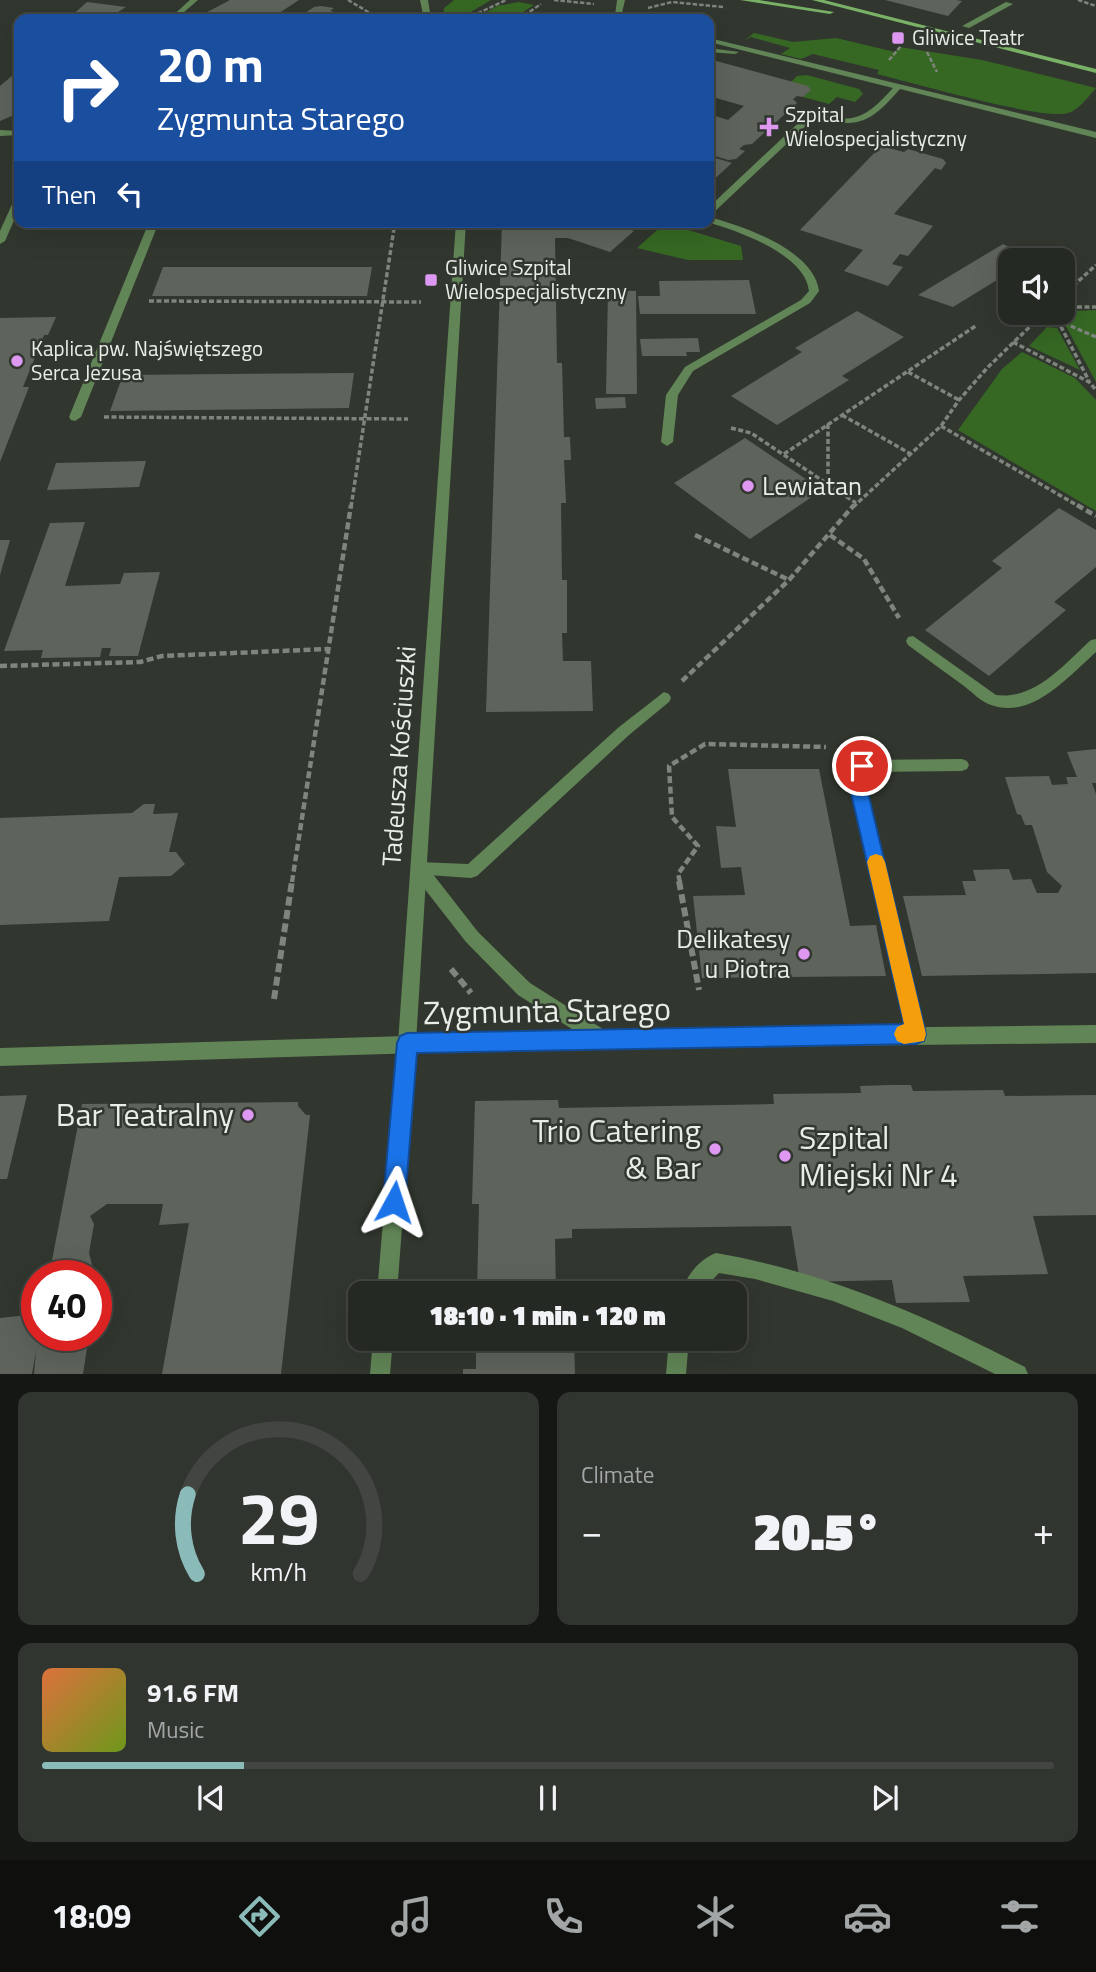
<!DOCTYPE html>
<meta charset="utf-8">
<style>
:root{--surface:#252923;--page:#313530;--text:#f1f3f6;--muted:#a3a6a6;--line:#424541;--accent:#8bbbb9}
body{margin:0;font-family:"Titillium Web",sans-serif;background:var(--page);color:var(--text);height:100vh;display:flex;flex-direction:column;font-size:26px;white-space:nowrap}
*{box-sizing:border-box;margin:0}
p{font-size:23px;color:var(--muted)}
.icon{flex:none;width:38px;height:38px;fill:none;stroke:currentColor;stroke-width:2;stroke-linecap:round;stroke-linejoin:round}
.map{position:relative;height:1374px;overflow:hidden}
.details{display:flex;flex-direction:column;gap:18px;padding:18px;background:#141713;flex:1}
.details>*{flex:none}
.top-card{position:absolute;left:14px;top:14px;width:700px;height:214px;border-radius:14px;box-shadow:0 7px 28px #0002,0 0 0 2px var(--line);background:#1a4fa0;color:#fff;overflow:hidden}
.controls{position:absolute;left:998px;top:248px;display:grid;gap:14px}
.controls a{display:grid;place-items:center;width:77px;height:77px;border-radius:14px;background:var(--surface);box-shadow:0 7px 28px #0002,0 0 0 2px var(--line);font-size:35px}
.speed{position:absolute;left:21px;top:1260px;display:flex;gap:14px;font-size:35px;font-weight:700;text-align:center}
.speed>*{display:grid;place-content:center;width:91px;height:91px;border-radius:50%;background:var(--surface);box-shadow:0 7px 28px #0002,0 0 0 2px var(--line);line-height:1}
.speed .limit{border:10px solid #d22;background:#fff;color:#111}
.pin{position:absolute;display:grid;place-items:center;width:60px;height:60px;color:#fff;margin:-30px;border:4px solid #fff;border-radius:50%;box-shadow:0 2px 7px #0007}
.me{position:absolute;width:77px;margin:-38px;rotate:5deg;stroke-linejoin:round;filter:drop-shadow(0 0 5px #0008)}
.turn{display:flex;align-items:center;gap:24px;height:147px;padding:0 28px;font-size:32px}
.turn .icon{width:91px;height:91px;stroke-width:2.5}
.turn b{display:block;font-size:49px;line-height:60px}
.then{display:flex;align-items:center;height:66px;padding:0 28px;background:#0003;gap:14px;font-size:26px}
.big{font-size:52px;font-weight:800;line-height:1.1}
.details .card{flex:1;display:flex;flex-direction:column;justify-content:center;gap:10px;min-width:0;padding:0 24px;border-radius:14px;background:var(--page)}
.details .dial{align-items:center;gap:0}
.dial svg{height:182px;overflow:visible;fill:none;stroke:var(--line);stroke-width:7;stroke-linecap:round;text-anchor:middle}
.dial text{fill:var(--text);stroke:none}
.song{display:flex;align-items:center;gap:21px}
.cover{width:84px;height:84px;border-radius:10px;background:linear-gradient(135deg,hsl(20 70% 55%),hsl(80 70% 35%))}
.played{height:7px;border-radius:4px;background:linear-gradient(90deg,var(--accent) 20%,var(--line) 20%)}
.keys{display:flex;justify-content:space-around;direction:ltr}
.heat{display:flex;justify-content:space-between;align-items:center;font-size:38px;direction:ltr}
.details .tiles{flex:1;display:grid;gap:18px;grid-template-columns:1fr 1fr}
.card:last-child{grid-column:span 2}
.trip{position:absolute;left:348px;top:1281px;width:399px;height:70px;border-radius:14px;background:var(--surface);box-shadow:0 7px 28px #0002,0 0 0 2px var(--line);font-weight:800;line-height:70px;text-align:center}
.tabs{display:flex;height:112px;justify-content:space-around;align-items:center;background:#0f100e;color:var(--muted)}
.tabs .icon{width:49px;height:49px}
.tabs .selected{color:var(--accent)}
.tabs b{font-size:32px;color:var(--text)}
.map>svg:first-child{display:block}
</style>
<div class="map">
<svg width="1096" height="1374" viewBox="0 0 1096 1374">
<rect width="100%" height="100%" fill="#31372f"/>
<!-- green -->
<path fill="#366823" d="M454 0H491L464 16 443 18 444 8Z
M519 2 534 5 512 19H475L497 6Z
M754 33 793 42 836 38 895 52 900 47 982 60 1096 88C1088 97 1079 110 1068 113 1044 121 910 82 877 74L879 70 813 54 801 59 781 54 790 48 751 37 745 40Z
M807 75 859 89 863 94 855 102 837 97 829 104 803 97 810 90 791 82 797 76Z
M665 223 741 246 743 260H688L637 248Z
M1096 310V382L1062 319 1073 311Z
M1047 327 1057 328 1080 370 1029 346Z
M1022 352 1075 378 1096 400V511L958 430 1002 369Z"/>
<!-- building -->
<path fill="#5e645c" d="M230 0H299L270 19 251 14 244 19H194Z
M885 0H956L962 1 948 16Z
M87 2 126 7 107 19H68Z
M321 6 334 8 330 11 345 14 353 19H296L314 7Z
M709 59 808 86 811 90 803 97 797 96 793 99 797 103 752 144 744 145 739 149 745 151 736 159 728 160 709 154V114L728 120 744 106 709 96Z
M19 70V113L0 121V86Z
M881 146 904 152 908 149 943 159 946 163 941 170 935 168 894 214 933 226 908 256 900 254 892 264 903 267 888 286 844 271 863 250 800 230Z
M709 156 732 163 709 184Z
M502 222H608L634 231 610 252 568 238H555L557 363H562L564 437H570L571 460H564L566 503H561L562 580H567V633H562L563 661H591L593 711 486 712Z
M1003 244 1031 258 1010 261V272L953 307 918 295Z
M163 267H372L367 296H152Z
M749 280 756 314H640L638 296H660L659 281Z
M608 290 636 291 637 394H606Z
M857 311 904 337 842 376 849 380 777 425 731 396 802 352 795 348Z
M56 317 48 335H44L23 387H29L0 462V318Z
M698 338 700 352H686L687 356H642L640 339Z
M354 373 349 408 110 411 123 375Z
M625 397 626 408 596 409 595 398Z
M745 438 822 490 750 539 674 483Z
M146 461 139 487 47 490 56 463Z
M1059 508 1096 530V567L1054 602 1066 610 989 676 925 630 1002 568 992 561Z
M85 522 65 586 120 584 124 573 160 572 138 656H109L111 648H102L100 657 41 658 43 650 4 651 50 523Z
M0 540H10L0 575Z
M1096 749V783H1092L1096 794V973L922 976 903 896 966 895 962 881H976L973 870 1009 869 1013 880 1031 879 1037 893H1058L1062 886 1047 872 1032 825H1025L1021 815 1017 814 1005 777 1049 776 1052 785 1068 784 1066 777H1077L1067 752Z
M728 769H819L850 926 876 925 886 976 702 978 693 896 745 895 741 867 721 868 716 826 736 827Z
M144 804H155L153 814 178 813 169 852H176L185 864 171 876 119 877 109 921 0 925V818L132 813Z
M889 1085H911L913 1091 1003 1090 1005 1096 1096 1095V1215L1033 1216 1048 1274 963 1276 970 1302 896 1303 892 1280 800 1282 791 1226 572 1229V1238L555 1239 556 1293H477L479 1204H472L475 1101 558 1100 559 1108 774 1104 773 1094 861 1093 860 1086Z
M27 1095 7 1179H0V1096Z
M298 1102V1106L306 1115H310L281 1374H162L189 1223 159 1225 163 1204H107L90 1216 94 1224 89 1253 95 1276H49L82 1104Z
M37 1314V1335H89L83 1374H34L36 1351 32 1374H0V1318Z
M476 1339H574L575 1374H463V1369H476Z"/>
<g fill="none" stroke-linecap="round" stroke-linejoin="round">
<!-- path-far3 -->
<path stroke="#7f847d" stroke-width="2.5" stroke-dasharray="4.5 2" stroke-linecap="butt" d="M348 0 380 19
M554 0 594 4
M1078 0 1096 6
M648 8 672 2 723 7
M466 19 506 0
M519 19 541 4
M927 52 937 72
M889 60 901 46"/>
<!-- path-far2 -->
<path stroke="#7f847d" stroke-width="3.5" stroke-dasharray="5 2.5" stroke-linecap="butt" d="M1062 296 1096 265
M149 301 421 302
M1062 307H1096
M1054 313 1089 381
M1057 320 1096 337
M1013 342 1089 382 1096 390
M908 372 959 400
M842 415 911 454
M104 417 408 419
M828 424V482
M941 426 1080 507
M731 428 751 433 856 503
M784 454 977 325
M351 507 395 222
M853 507 941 426 959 400 988 367 1044 313"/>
<!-- path-far1 -->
<path stroke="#7f847d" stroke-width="4.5" stroke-dasharray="7 3.5" stroke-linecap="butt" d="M1077 505 1096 516
M695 535 789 580
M830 535 864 559 899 618
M0 666 140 662 162 656 328 649
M682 681 789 580 854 505
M292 882 351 505
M680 882 678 874 698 846 672 817 669 766 705 744 826 747"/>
<!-- path -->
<path stroke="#7f847d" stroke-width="6" stroke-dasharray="9 4.5" stroke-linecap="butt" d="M679 881 699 990
M451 969 471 993
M274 999 292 881"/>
<!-- service -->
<path fill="#618556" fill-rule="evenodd" d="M617 0H625L622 13 635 19H626L615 16Z
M1006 2 1013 4 969 28 962 26Z
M709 38 1096 132V138L900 89C870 123 859 129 814 118L712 214 709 215V207L809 113C818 113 828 116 837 118 863 122 877 105 893 88L709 42Z
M709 48 739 52 735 54 709 52Z
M19 197V209L5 241 0 244V231L14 200Z
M709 217C743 226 814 250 819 291L810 303 693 371 678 395 673 442 667 446 661 442 666 395 685 367 801 300 809 291C805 254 738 231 707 222H709Z
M149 222H159L81 417 75 421 71 420 69 417Z
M913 636 996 695C1036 700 1064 664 1091 640L1096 639V652C1069 676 1032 720 991 705 981 702 972 692 964 686 946 673 927 659 908 645L906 641 908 637Z
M664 692 669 694 671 698 669 702 629 735 477 876 471 878 413 874 411 869 413 864 419 862 468 864 619 727Z
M962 759 967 761 969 765 967 769 962 771 867 772 864 780 925 1034 922 1040 916 1043 910 1040 907 1034 850 780 857 762 862 760Z
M716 1253C826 1272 926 1316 1025 1367L1028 1374H995L902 1328 833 1301 755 1279 719 1273 700 1293H680C687 1276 698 1260 716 1253Z
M669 1339H689L686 1374H666Z"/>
<!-- minor -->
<path fill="#618556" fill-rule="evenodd" d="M190 0H198L176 19H169Z
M0 130 19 131V135L0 136Z
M419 862 425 864 478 932 530 983 606 1031 1096 1025V1043L548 1049 0 1066V1048L575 1031 518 995 466 942 413 874 411 869 413 864Z"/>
<!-- tertiary -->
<path fill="#618556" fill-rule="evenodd" d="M420 0H428L431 19H424Z
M456 222H466L416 1043 397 1293H377L398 1043Z
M373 1339H393L390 1374H370Z"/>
<!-- secondary -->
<path fill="#79b166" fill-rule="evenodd" d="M740 0H759L834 12 830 14Z
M812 0H824L1096 69V73Z"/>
</g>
<!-- route -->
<path fill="#1a73e8" stroke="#114b97" stroke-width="2" d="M862 759 868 761 870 766 865 780 926 1034 924 1041 916 1044 417 1053 405 1202 402 1210 394 1213 387 1210 383 1202 397 1043 400 1036 407 1033 904 1024 848 780 856 761Z"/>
<!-- slow -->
<path fill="#f59e0b" d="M876 854 882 856 885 862 926 1034 924 1041 904 1044 897 1041 894 1034 897 1027 904 1024 867 862 870 856Z"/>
<!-- markers -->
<g fill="#de98f2" stroke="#31372f" stroke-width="2.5">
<rect x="891" y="31" width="14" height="14" rx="3.5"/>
<path d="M765.5 116.5h7v7h7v7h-7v7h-7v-7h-7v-7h7z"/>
<rect x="424" y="273" width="14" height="14" rx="3.5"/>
<circle cx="17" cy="361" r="7"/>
<circle cx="748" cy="486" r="7"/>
<circle cx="804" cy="954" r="7"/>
<circle cx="248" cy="1115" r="7"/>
<circle cx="715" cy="1149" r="7"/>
<circle cx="785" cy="1156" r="7"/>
</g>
<g text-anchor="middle" stroke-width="5" stroke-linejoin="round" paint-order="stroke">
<!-- far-poi labels -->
<g font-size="21" fill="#e9ede8" stroke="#31372f" text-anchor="start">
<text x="912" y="45">Gliwice Teatr</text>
<text x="785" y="122">Szpital<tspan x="785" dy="24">Wielospecjalistyczny</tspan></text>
<text x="445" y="275">Gliwice Szpital<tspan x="445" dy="24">Wielospecjalistyczny</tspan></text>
<text x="31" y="356">Kaplica pw. Najświętszego<tspan x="31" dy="24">Serca Jezusa</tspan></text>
</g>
<!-- poi labels -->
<g font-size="26" fill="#e9ede8" stroke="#31372f" text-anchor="start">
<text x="762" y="495">Lewiatan</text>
<text x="790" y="948" text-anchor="end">Delikatesy<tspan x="790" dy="30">u Piotra</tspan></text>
</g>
<!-- street labels -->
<g font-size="26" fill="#e9ede8" stroke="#31372f">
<text transform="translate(399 756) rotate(-86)" y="9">Tadeusza Kościuszki</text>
</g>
<!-- near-street labels -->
<g font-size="32" fill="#e9ede8" stroke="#31372f">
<text transform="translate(547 1011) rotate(-1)" y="11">Zygmunta Starego</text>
</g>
<!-- near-poi labels -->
<g font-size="32" fill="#e9ede8" stroke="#31372f" text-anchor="end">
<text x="234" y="1126">Bar Teatralny</text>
<text x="701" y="1142">Trio Catering<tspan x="701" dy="37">&amp; Bar</tspan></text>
<text x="799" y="1149" text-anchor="start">Szpital<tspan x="799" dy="37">Miejski Nr 4</tspan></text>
</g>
</g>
</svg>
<div class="controls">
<a><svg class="icon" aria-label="sound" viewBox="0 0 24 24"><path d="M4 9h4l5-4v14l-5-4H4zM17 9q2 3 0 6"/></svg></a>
</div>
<div class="speed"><div class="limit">40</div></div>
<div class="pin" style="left:862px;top:766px;background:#d93025"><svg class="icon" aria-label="arrive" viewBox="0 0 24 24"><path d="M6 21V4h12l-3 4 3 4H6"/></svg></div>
<svg class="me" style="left:394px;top:1202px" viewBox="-20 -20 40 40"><path d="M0-17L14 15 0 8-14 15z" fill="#1a73e8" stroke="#fff" stroke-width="4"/></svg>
<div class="trip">18:10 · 1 min · 120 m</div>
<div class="top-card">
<div class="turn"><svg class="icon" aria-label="right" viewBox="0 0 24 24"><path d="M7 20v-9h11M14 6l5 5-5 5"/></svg><div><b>20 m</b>Zygmunta Starego</div></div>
<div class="then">Then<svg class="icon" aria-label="left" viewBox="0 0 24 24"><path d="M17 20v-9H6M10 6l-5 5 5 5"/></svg></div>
</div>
</div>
<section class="details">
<div class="tiles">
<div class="card dial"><svg viewBox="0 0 100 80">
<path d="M14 69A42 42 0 1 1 86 69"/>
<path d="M14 69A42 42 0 0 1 10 34" stroke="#8bbbb9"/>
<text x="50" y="56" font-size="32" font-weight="700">29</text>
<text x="50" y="72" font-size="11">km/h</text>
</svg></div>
<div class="card"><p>Climate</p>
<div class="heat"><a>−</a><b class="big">20.5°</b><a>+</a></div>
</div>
<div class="card">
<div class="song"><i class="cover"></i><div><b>91.6 FM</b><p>Music</p></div></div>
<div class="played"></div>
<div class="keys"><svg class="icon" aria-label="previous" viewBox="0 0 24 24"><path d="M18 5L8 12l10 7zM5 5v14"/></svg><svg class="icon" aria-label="pause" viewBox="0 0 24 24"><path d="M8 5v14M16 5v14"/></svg><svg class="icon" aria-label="next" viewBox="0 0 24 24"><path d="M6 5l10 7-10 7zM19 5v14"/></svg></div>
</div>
</div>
</section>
<nav class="tabs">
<b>18:09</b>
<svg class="icon selected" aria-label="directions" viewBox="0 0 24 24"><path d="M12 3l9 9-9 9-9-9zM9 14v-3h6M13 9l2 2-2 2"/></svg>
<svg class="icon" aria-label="music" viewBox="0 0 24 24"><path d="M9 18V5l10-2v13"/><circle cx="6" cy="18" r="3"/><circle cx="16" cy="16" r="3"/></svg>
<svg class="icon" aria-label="phone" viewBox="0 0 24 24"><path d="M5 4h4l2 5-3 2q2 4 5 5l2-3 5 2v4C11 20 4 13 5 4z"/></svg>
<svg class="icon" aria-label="climate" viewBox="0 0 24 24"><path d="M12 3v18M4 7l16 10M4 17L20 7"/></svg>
<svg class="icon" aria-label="car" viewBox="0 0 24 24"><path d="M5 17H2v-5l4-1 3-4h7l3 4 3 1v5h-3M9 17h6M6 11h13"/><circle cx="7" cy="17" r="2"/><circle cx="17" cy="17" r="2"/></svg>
<svg class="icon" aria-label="filters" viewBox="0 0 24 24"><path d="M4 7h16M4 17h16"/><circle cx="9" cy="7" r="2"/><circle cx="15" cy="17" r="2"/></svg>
</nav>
